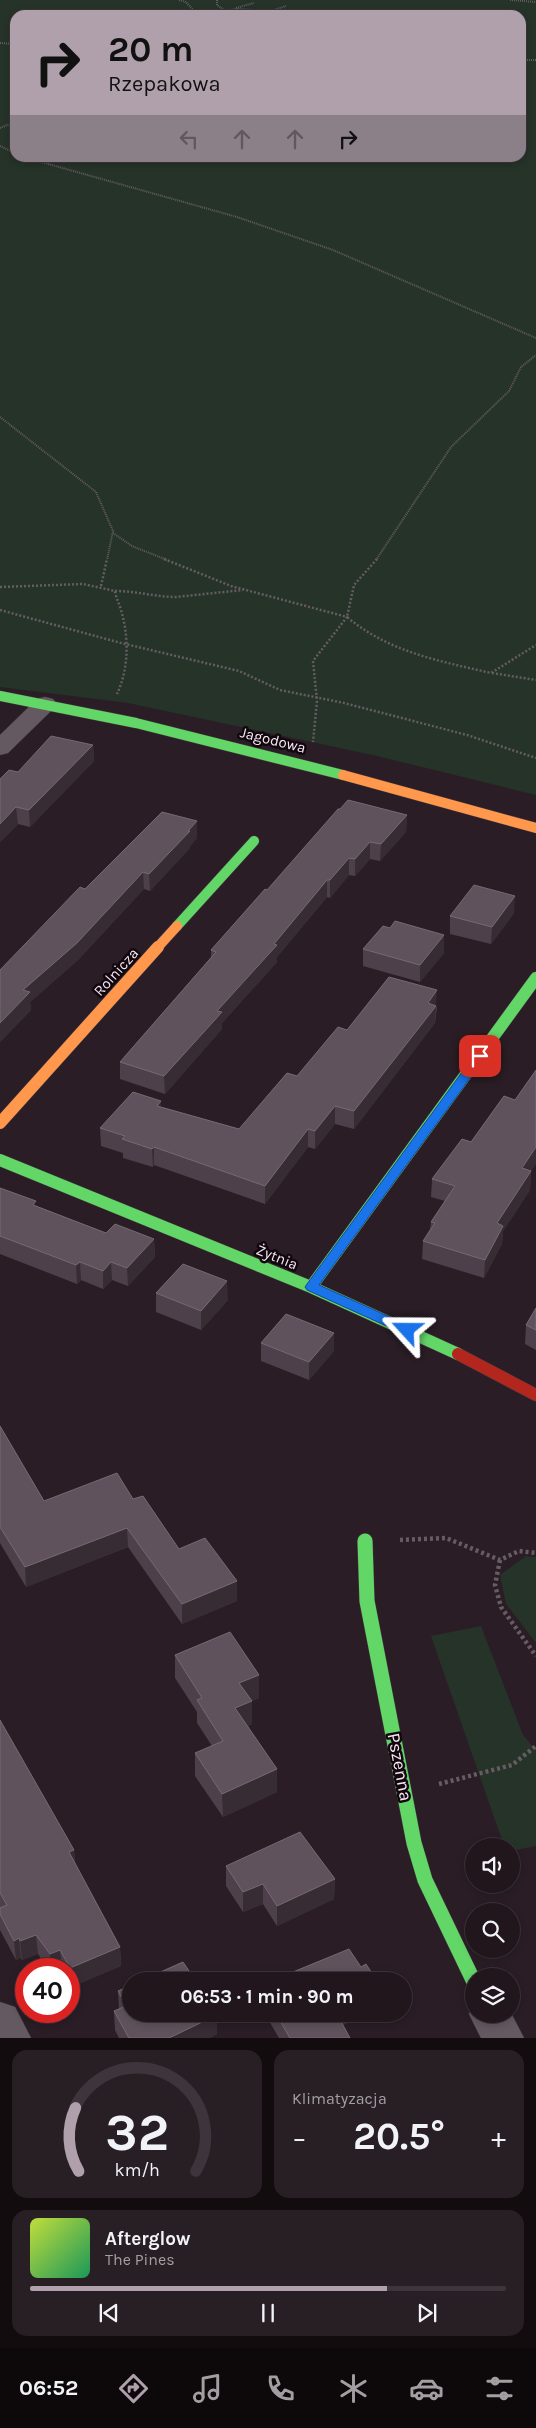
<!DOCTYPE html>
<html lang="pl">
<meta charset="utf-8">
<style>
:root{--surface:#20161c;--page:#281f25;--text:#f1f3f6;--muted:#a29fa3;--line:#3d353b;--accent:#b0a0ab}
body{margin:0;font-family:Karla,sans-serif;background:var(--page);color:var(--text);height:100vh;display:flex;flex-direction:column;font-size:19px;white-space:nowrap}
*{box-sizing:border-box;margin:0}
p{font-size:16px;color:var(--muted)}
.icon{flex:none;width:28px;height:28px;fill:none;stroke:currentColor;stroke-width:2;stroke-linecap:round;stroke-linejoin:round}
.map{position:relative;height:2038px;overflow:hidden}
.side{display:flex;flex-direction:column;gap:12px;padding:12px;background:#120c0f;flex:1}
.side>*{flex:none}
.guide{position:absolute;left:10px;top:10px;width:516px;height:152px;border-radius:15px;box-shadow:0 2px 8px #0003,0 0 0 1px var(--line);background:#b0a0ab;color:#111;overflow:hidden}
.tools{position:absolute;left:465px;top:1838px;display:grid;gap:10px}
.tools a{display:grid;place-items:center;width:55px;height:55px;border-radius:50%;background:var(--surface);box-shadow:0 2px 8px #0003,0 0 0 1px var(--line);font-size:25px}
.speed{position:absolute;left:15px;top:1958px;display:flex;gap:10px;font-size:25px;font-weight:700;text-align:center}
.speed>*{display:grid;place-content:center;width:65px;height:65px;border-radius:50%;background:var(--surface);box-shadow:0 2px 8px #0003,0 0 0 1px var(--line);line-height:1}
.speed .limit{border:8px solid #d22;background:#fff;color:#111}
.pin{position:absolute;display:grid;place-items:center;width:42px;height:42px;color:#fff;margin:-21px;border-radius:10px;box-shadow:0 2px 8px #0006}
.me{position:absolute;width:55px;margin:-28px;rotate:294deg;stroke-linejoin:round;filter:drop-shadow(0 0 4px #0008)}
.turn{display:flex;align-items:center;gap:18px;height:105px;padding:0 15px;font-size:22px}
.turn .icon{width:65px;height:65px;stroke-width:2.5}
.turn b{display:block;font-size:35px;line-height:42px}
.lanes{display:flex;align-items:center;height:48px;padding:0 15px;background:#0003;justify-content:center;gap:25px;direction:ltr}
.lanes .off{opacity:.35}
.big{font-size:38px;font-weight:700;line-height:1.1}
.side .widget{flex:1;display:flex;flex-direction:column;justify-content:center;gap:8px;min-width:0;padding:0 18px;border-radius:15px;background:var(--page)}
.side .dial{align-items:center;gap:0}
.dial svg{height:130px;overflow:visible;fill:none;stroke:var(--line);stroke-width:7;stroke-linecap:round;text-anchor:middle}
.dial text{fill:var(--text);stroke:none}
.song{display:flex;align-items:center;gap:15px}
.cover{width:60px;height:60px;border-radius:8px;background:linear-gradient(135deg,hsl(70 70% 55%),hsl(150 70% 35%))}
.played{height:5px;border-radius:2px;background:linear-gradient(90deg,var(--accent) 75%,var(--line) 75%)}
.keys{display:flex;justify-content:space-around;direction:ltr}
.heat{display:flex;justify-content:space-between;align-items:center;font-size:28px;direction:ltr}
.side .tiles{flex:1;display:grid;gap:12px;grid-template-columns:1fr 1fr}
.widget:last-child{grid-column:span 2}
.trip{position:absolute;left:122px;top:1972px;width:290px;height:50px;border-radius:25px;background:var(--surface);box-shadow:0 2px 8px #0003,0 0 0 1px var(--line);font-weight:700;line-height:50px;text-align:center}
.menu{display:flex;height:80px;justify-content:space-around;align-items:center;background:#0d090b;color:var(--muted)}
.menu .icon{width:35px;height:35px}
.menu .selected{color:var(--accent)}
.menu b{font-size:22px;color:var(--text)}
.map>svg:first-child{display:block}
</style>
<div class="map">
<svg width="536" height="2038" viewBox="0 0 536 2038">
<rect width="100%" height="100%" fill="#2a1d26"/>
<!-- green -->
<path fill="#263328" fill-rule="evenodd" d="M0 0H536V795L377 756 128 703 0 687ZM15 15H521V158H15Z
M526 1556 536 1557V1643L506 1604 500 1575Z
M481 1626 523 1735 536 1750V1846L511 1851V1846H504L431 1636Z"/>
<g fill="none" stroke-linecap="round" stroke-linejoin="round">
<defs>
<path id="street" d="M45 697 53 699 57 704 53 709 8 753 0 755V735L37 699Z
M0 2002 15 2007 31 2038H0Z
M474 2005V2014L511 2013 524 2038H481L469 2014Z"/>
<path id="fast-far2" d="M0 696 136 723 343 775
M177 926 254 841"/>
<path id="fast-far1" d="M0 1160 311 1287 458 1354
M311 1287 536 978"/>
<path id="fast" d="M365 1541 367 1601 414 1843 425 1880 474 1982"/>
<path id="slow-far1" d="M343 775 536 828
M157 948 177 926"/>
<path id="slow" d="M0 1123 158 947"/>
<path id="jam" d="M458 1354 536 1395"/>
</defs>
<!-- street casing -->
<use href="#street" stroke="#443940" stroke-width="1"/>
<!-- fast-far2 casing -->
<use href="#fast-far2" stroke="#443940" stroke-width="11"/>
<!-- fast-far1 casing -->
<use href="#fast-far1" stroke="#443940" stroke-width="13"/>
<!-- fast casing -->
<use href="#fast" stroke="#443940" stroke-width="16"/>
<!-- slow-far1 casing -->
<use href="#slow-far1" stroke="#443940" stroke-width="11"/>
<!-- slow casing -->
<use href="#slow" stroke="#443940" stroke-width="13"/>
<!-- jam casing -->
<use href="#jam" stroke="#443940" stroke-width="13"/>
<!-- path-far2 -->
<path stroke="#665c63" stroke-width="2" stroke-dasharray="1 1" stroke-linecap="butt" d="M179 0 186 2 194 11 210 15
M217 0V5L224 10
M510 0 536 2
M236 8 254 3
M274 10 286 6
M204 14 236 9 341 15
M340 14H369L374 12
M0 43 15 44
M521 60H536
M0 128 15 122
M0 146 15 153
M27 158 237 217 333 250 536 338
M0 417 96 492 113 531 107 560
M113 533 132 546 167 560
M376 560 451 447 509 391 521 367 536 355"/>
<!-- path-far1 -->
<path stroke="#665c63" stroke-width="2.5" stroke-dasharray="2 2" stroke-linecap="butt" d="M164 559 231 586 347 617 313 661 317 701 313 742
M377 559 354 585 347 617C389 652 439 661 491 673L536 645
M101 586 107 559
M0 587 83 584 115 591C116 598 119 603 121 610 129 637 129 668 117 694
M115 591C137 591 155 597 176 597L243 590
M0 610 121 643 239 671 280 690 344 703 467 735 536 758
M492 673 536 680"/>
<!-- path -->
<path stroke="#665c63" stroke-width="4.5" stroke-dasharray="3 3" stroke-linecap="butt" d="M400 1540 446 1538 500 1560 519 1551 536 1553
M500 1560 495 1585 501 1607 536 1656
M439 1784 512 1765 536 1746"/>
<!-- street -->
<use href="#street" fill="#645861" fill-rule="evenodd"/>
<!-- fast-far2 -->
<use href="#fast-far2" stroke="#63d668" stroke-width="10"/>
<!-- fast-far1 -->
<use href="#fast-far1" stroke="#63d668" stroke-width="12"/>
<!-- fast -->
<use href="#fast" stroke="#63d668" stroke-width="15"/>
<!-- slow-far1 -->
<use href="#slow-far1" stroke="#ff974d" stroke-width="10"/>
<!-- slow -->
<use href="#slow" stroke="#ff974d" stroke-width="12"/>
<!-- jam -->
<use href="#jam" stroke="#b3261e" stroke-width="12"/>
</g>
<!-- wall -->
<path fill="#4d404a" d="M93 745 94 761 30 827 18 824 0 842 18 772Z
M407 815 406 832 380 861 370 859 355 876 349 875 330 898 327 897 277 957V962L222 1023V1029L165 1094 120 1079V1062L211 958V950L267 890Z
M197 821V838L190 846V848L150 891 144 889 78 960 30 1002 31 1010 0 1042V970L85 889Z
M514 913 491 944 450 934V916Z
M363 949 444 953 420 982 363 966Z
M437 1007 435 1023 354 1129 335 1124 315 1149 308 1147 265 1204 154 1165 153 1167 123 1158V1153L101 1146 100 1128 161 1101V1107L239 1129 347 1030Z
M531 1171 530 1190 503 1231 502 1244 484 1278 422 1259 423 1241 430 1229 431 1222 445 1201 431 1197 432 1179Z
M0 1188 37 1206 106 1233 154 1239 155 1257 128 1286 112 1280 103 1289 81 1280 77 1284 0 1254Z
M156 1293 228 1300 201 1330 156 1312Z
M536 1308V1350L525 1344 526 1325Z
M261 1343 334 1351 309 1380 261 1361Z
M0 1426 44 1501 133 1499 179 1549 237 1581V1601L182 1624 128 1547 26 1587 0 1543Z
M175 1655 259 1675V1698L252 1701V1724L248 1726 277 1792 223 1817 195 1776V1753L212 1746 197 1723V1712L175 1678Z
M0 1720 74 1850 75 1863 120 1947 121 1966 71 1987 69 1983V1969H48L38 1954 22 1960 21 1958 16 1960 0 1930Z
M226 1866 335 1879 334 1899 277 1926 263 1904 243 1912 226 1886Z
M118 1991 217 2034 210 2038H119L115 2030 114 2011 119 2009Z
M265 2014H367L343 2025 350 2038H279Z"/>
<!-- shaded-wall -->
<path fill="#372b34" d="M93 745 94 761 30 827 29 810Z
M16 807 18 824 0 842V824Z
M407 815 406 832 380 861 381 844Z
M197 821V838L190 846V848L150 891 149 874Z
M370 842V859L355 876V859Z
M349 858V875L330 898V880Z
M143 872 144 889 78 960 30 1002 31 1010 0 1042V1023L23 990Z
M327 880V897L277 957V962L222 1023V1029L165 1094 164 1076 217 1011Z
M515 896 514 913 491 944 492 927Z
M444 935V953L420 982V965Z
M437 990 435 1023 354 1129V1111Z
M161 1101V1119L157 1106Z
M335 1106V1124L315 1149V1131Z
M308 1129V1147L265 1204V1186Z
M154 1147V1165L153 1167 152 1149Z
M536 1147V1164L521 1187 522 1168Z
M531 1171 530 1190 503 1231 502 1244 484 1278 485 1260 497 1223Z
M154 1239 155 1257 128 1286 127 1268Z
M80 1262 81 1280 77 1284 76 1265Z
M111 1262 112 1280 103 1289V1271Z
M227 1281 228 1300 201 1330V1311Z
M334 1333V1351L309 1380V1362Z
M127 1528 128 1547 26 1587 25 1567Z
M237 1581V1601L182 1624V1604Z
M259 1675V1698L252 1701V1724L236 1731 235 1708 239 1683Z
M277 1769V1792L223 1817 222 1794Z
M74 1850 75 1869 69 1852Z
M335 1879 334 1899 277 1926V1906Z
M263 1884V1904L243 1912V1892Z
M36 1935 38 1954 22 1960 20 1941Z
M19 1938 21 1958 16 1960 14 1941Z
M120 1947 121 1966 71 1987 70 1968Z
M60 1950 62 1969H51L50 1954Z
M335 2014H367L334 2029Z
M217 2015V2034L210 2038H169Z"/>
<!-- building -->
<path fill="#5f525c" stroke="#776973" d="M51 736 93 745 29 810 16 807 0 824V779L9 770 18 772Z
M348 800 407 815 381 844 370 842 355 859 349 858 330 880H327L274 944 277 945 217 1011 222 1012 164 1076 120 1062 216 952 211 950 265 889 267 890 338 809H340Z
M162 812 197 821 188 831H190L149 874 143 872 77 943 23 990 30 992 0 1023V970L80 887 85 889Z
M474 885 515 896 492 927 450 916Z
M395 921 444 935 420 965 363 949 383 926 390 928Z
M389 977 437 990 428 1003 436 1006 354 1111 335 1106 315 1131 308 1129 265 1186 154 1147 152 1149 122 1139 125 1136 100 1128 133 1092 161 1101 157 1106 239 1129 287 1073 297 1076 338 1027 347 1030Z
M536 1070V1147L522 1168 531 1171 497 1223 503 1226 485 1260 423 1241 435 1223 431 1222 455 1186 432 1179 462 1139 471 1142 504 1096 515 1100Z
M0 1188 36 1201 33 1205 106 1233 115 1224 154 1239 127 1268 111 1262 103 1271 80 1262 76 1265 0 1236Z
M183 1264 227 1281 201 1311 156 1293Z
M536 1308V1330L526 1325Z
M286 1314 334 1333 309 1362 261 1343Z
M0 1426 44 1501 117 1473 133 1499 143 1496 179 1549 205 1538 237 1581 182 1604 127 1528 25 1567 0 1527Z
M230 1632 259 1675 239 1683 252 1701 235 1708 277 1769 222 1794 195 1753 223 1741 197 1700 202 1698 175 1655Z
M0 1720 74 1850 69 1852 120 1947 70 1968 60 1950 50 1954 36 1935 20 1941 19 1938 14 1941 0 1914V1908L7 1905 0 1893Z
M300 1832 335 1879 277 1906 263 1884 243 1892 226 1866Z
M349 1949 361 1967 366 1964 377 1981H271Z
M183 1962 196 1981H140Z
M131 1985V2014H216L217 2015 169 2038H129L114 2011 126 2006 118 1991Z
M276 2014H337L350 2038H290Z"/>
<!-- route -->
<path fill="#1a73e8" stroke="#114b97" d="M480 1052 486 1056 319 1285 412 1327 414 1330 412 1333H402L307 1290 305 1287 307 1284 476 1053Z"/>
<g text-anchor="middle" stroke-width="5" stroke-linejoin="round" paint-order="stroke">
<!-- street labels -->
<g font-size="15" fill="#f8e6f2" stroke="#11070e">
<text transform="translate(273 740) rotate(14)" y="5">Jagodowa</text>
<text transform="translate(116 972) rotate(-48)" y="5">Rolnicza</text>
<text transform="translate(277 1257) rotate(22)" y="5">Żytnia</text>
</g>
<!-- near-street labels -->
<g font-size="18" fill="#f8e6f2" stroke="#11070e">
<text transform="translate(400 1767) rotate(79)" y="6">Pszenna</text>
</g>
</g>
</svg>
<div class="tools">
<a><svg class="icon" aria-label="sound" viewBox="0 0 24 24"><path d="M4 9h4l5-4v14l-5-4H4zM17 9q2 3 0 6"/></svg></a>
<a><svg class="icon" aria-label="search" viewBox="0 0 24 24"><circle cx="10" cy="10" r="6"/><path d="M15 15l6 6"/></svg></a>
<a><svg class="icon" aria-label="layers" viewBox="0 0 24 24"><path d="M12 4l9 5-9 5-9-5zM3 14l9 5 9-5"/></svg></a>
</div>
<div class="speed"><div class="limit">40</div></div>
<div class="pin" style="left:480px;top:1056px;background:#d93025"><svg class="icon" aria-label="arrive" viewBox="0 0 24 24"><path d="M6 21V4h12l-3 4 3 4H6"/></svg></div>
<svg class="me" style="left:407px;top:1330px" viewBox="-20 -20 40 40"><path d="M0-17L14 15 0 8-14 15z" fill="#1a73e8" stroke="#fff" stroke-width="4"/></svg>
<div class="trip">06:53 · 1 min · 90 m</div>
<div class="guide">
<div class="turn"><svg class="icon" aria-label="right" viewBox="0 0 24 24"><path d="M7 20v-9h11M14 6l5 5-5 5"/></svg><div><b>20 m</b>Rzepakowa</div></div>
<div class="lanes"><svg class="icon off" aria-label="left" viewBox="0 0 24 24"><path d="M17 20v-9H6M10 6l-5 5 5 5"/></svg><svg class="icon off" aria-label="ahead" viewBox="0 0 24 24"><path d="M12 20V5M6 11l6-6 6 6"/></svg><svg class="icon off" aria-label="ahead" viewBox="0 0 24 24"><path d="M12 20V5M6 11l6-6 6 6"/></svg><svg class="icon" aria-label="right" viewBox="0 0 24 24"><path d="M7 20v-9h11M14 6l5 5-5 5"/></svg></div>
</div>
</div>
<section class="side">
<div class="tiles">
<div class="widget dial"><svg viewBox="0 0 100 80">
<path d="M14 69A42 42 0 1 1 86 69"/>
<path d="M14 69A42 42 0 0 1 12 30" stroke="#b0a0ab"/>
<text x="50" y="56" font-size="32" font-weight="700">32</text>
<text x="50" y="72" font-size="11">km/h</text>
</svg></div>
<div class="widget"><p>Klimatyzacja</p>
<div class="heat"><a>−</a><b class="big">20.5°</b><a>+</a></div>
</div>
<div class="widget">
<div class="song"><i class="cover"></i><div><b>Afterglow</b><p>The Pines</p></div></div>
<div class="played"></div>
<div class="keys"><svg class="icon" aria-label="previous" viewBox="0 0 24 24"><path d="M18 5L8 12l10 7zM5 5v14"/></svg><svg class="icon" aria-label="pause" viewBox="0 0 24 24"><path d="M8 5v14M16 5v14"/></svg><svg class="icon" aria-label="next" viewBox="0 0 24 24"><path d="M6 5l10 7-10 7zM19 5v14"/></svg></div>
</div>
</div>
</section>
<nav class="menu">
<b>06:52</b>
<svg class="icon selected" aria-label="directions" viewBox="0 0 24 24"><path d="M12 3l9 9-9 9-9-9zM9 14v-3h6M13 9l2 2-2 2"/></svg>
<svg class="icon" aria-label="music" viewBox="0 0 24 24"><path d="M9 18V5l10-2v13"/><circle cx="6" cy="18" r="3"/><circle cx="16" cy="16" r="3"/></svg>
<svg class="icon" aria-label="phone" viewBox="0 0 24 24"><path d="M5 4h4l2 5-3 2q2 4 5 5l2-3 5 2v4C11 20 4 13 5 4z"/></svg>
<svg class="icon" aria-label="climate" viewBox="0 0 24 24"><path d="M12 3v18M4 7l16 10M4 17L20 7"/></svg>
<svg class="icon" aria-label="car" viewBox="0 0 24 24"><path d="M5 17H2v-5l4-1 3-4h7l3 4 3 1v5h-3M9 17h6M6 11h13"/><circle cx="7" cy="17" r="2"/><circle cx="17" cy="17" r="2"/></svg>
<svg class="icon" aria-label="filters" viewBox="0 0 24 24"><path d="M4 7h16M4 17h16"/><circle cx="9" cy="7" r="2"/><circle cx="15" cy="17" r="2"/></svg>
</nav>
